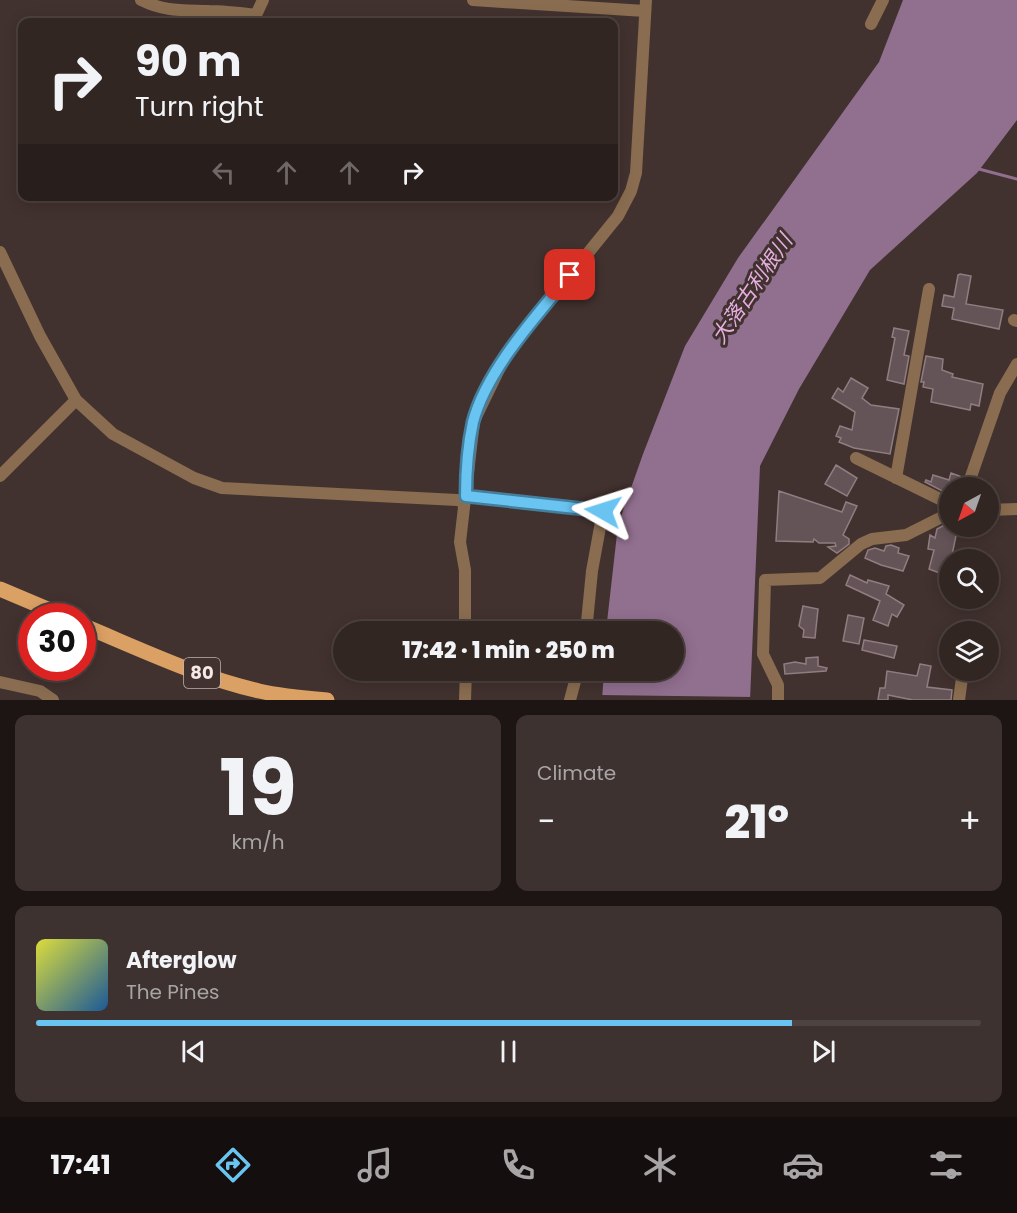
<!DOCTYPE html>
<meta charset="utf-8">
<style>
:root{--surface:#322623;--page:#3d3230;--text:#f1f3f6;--muted:#a8a5a6;--line:#4d4341;--accent:#69c4f1}
body{margin:0;font-family:Poppins,"Noto Sans JP",sans-serif;background:var(--page);color:var(--text);height:100vh;display:flex;flex-direction:column;font-size:22px;white-space:nowrap}
*{box-sizing:border-box;margin:0}
p{font-size:20px;color:var(--muted)}
.icon{flex:none;width:33px;height:33px;fill:none;stroke:currentColor;stroke-width:2;stroke-linecap:round;stroke-linejoin:round}
.map{position:relative;height:700px;overflow:hidden}
.drawer{display:flex;flex-direction:column;gap:15px;padding:15px;background:#1c1513;flex:1}
.drawer>*{flex:none}
.top-card{position:absolute;left:18px;top:18px;width:600px;height:183px;border-radius:12px;box-shadow:0 3px 15px #0003,0 0 0 2px var(--line);background:#322623;color:var(--text);overflow:hidden}
.needle{width:39px;rotate:220deg}
.controls{position:absolute;left:939px;top:477px;display:grid;gap:12px}
.controls a{display:grid;place-items:center;width:60px;height:60px;border-radius:50%;background:var(--surface);box-shadow:0 3px 15px #0003,0 0 0 2px var(--line);font-size:30px}
.speed{position:absolute;left:18px;top:603px;display:flex;gap:12px;font-size:30px;font-weight:700;text-align:center}
.speed>*{display:grid;place-content:center;width:78px;height:78px;border-radius:50%;background:var(--surface);box-shadow:0 3px 15px #0003,0 0 0 2px var(--line);line-height:1}
.speed .limit{border:9px solid #d22;background:#fff;color:#111}
.pin{position:absolute;display:grid;place-items:center;width:51px;height:51px;color:#fff;margin:-26px;border-radius:12px;box-shadow:0 3px 9px #0006}
.me{position:absolute;width:66px;margin:-33px;rotate:276deg;stroke-linejoin:round;filter:drop-shadow(0 0 4px #0008)}
.turn{display:flex;align-items:center;gap:21px;height:126px;padding:0 18px;font-size:27px}
.turn .icon{width:78px;height:78px;stroke-width:2.5}
.turn b{display:block;font-size:42px;line-height:51px}
.lanes{display:flex;align-items:center;height:57px;padding:0 18px;background:#0003;justify-content:center;gap:30px;direction:ltr}
.lanes .off{opacity:.35}
.big{font-size:45px;font-weight:800;line-height:1.1}
.drawer .tile{flex:1;display:flex;flex-direction:column;justify-content:center;gap:9px;min-width:0;padding:0 21px;border-radius:12px;background:var(--page)}
.drawer .dial{align-items:center;gap:0}
.dial b{font-size:78px;line-height:1}
.song{display:flex;align-items:center;gap:18px}
.cover{width:72px;height:72px;border-radius:9px;background:linear-gradient(135deg,hsl(60 70% 55%),hsl(210 70% 35%))}
.played{height:6px;border-radius:3px;background:linear-gradient(90deg,var(--accent) 80%,var(--line) 80%)}
.keys{display:flex;justify-content:space-around;direction:ltr}
.heat{display:flex;justify-content:space-between;align-items:center;font-size:33px;direction:ltr}
.drawer .tiles{flex:1;display:grid;gap:15px;grid-template-columns:1fr 1fr}
.tile:last-child{grid-column:span 2}
.trip{position:absolute;left:333px;top:621px;width:351px;height:60px;border-radius:30px;background:var(--surface);box-shadow:0 3px 15px #0003,0 0 0 2px var(--line);font-weight:800;line-height:60px;text-align:center}
.tab-bar{display:flex;height:96px;justify-content:space-around;align-items:center;background:#140f0e;color:var(--muted)}
.tab-bar .icon{width:42px;height:42px}
.tab-bar .selected{color:var(--accent)}
.tab-bar b{font-size:27px;color:var(--text)}
.map>svg:first-child{display:block}
</style>
<div class="map">
<svg width="1017" height="700" viewBox="0 0 1017 700">
<rect width="100%" height="100%" fill="#42322f"/>
<!-- water -->
<path fill="#916f8f" d="M903 0H1017V120L977 173 870 270 799 389 760 466 750 700H602L604 671 674 670V632L606 631 618 525 643 454 685 346 738 258 879 62Z"/>
<!-- pier -->
<path fill="#42322f" d="M599 695 753 697V700H599Z"/>
<g fill="none" stroke-linecap="round" stroke-linejoin="round">
<!-- stream -->
<path stroke="#916f8f" stroke-width="3" d="M975 168 1017 179"/>
</g>
<!-- building -->
<path fill="#645357" stroke="#907d82" stroke-width="1.5" d="M960 274 971 276 966 304 1003 310 999 329 952 319 954 308 942 306 944 295 954 297 958 275Z
M894 328 909 331 904 355 909 356 904 384 887 380 895 338 892 337Z
M926 356 943 359 942 370 953 374 952 377 983 384 979 406 971 404 970 410 931 402 933 389 923 387 924 382H921Z
M851 378 868 388 862 398 871 405 899 409 890 454 854 448 839 442 841 438 836 436 840 426 852 430 855 412 832 398 838 388 843 392Z
M836 465 857 478 847 496 825 484Z
M951 473 962 477 959 488H950V495L925 482 926 480 931 482 933 475 949 480Z
M779 491 842 512 846 502 857 506 843 535 849 539V544L837 553 828 547 836 546 835 543H819L814 539 813 542 776 541Z
M950 522V526H958L951 560H950V577L929 569 934 550 928 549 930 535 935 538 937 529Z
M891 545 899 548 898 553 909 556 903 571 881 565 865 558 868 550 875 548 884 551 886 546Z
M850 575 867 583 868 580 889 586 886 594 904 605 897 617 892 614 888 626 873 620 880 601 846 585Z
M803 606 818 609 815 638 803 637 804 630 799 626Z
M848 615 864 618 859 644 843 641Z
M864 640 897 646 894 658 862 650Z
M818 657V666L827 668 826 671 785 674 784 664 795 662 806 664V658Z
M920 664 931 666 927 687 952 690 951 700H913L888 695V700H878L880 688H885L887 671 917 676Z"/>
<g fill="none" stroke-linecap="round" stroke-linejoin="round">
<!-- minor -->
<path stroke="#8a6d50" stroke-width="12" d="M141 0C165 12 182 10 209 11 225 11 240 13 256 15L263 0
M473 0 645 11
M871 24 883 0
M0 252 40 336 76 400 113 434 194 478 222 488 457 500 464 502
M1014 320 1017 321
M856 458 950 504
M0 476 76 400
M896 478 929 289
M967 488 1000 393 1017 364
M466 496 603 511 592 571 586 632
M988 510 1017 509
M465 632V570L460 542 474 421 507 353 618 216 631 191 636 173 646 0
M0 682 40 691 53 700
M465 700 466 670
M570 700 578 670
M778 700V685L763 654 765 580 820 578 861 544 872 539 906 535 950 513
M959 700 962 678"/>
<!-- primary -->
<path stroke="#dba064" stroke-width="15" d="M0 589 64 616
M82 625C140 649 198 677 259 691 281 696 304 698 327 700"/>
</g>
<g fill="none" stroke-linecap="round" stroke-linejoin="round">
<defs>
<path id="route" d="M570 275C537 315 486 371 473 422 468 445 466 473 466 496L603 511"/>
</defs>
<!-- route casing -->
<use href="#route" stroke="#447f9d" stroke-width="15"/>
<!-- route -->
<use href="#route" stroke="#69c4f1" stroke-width="10"/>
</g>
<g text-anchor="middle" stroke-width="6" stroke-linejoin="round" paint-order="stroke">
<!-- shield labels -->
<rect fill="#42322f" stroke="#bfb2b0" stroke-width="1.5" x="184" y="658" width="36" height="30" rx="4.5"/>
<g font-size="18" font-weight="bold" fill="#f4e9e7">
<text x="202" y="679">80</text>
</g>
<!-- water labels -->
<g font-size="21" font-style="italic" fill="#e5aee1" stroke="#42322f">
<text transform="translate(752 289) rotate(-56)" y="7">大落古利根川</text>
</g>
</g>
</svg>
<div class="controls">
<a><svg class="needle" viewBox="-14 -14 28 28"><path d="M0-13l5 13h-10z" fill="#e53935"/><path d="M0 13l5-13h-10z" fill="#a8a5a6"/></svg></a>
<a><svg class="icon" aria-label="search" viewBox="0 0 24 24"><circle cx="10" cy="10" r="6"/><path d="M15 15l6 6"/></svg></a>
<a><svg class="icon" aria-label="layers" viewBox="0 0 24 24"><path d="M12 4l9 5-9 5-9-5zM3 14l9 5 9-5"/></svg></a>
</div>
<div class="speed"><div class="limit">30</div></div>
<div class="pin" style="left:570px;top:275px;background:#d93025"><svg class="icon" aria-label="arrive" viewBox="0 0 24 24"><path d="M6 21V4h12l-3 4 3 4H6"/></svg></div>
<svg class="me" style="left:603px;top:511px" viewBox="-20 -20 40 40"><path d="M0-17L14 15 0 8-14 15z" fill="#69c4f1" stroke="#fff" stroke-width="4"/></svg>
<div class="trip">17:42 · 1 min · 250 m</div>
<div class="top-card">
<div class="turn"><svg class="icon" aria-label="right" viewBox="0 0 24 24"><path d="M7 20v-9h11M14 6l5 5-5 5"/></svg><div><b>90 m</b>Turn right</div></div>
<div class="lanes"><svg class="icon off" aria-label="left" viewBox="0 0 24 24"><path d="M17 20v-9H6M10 6l-5 5 5 5"/></svg><svg class="icon off" aria-label="ahead" viewBox="0 0 24 24"><path d="M12 20V5M6 11l6-6 6 6"/></svg><svg class="icon off" aria-label="ahead" viewBox="0 0 24 24"><path d="M12 20V5M6 11l6-6 6 6"/></svg><svg class="icon" aria-label="right" viewBox="0 0 24 24"><path d="M7 20v-9h11M14 6l5 5-5 5"/></svg></div>
</div>
</div>
<section class="drawer">
<div class="tiles">
<div class="tile dial"><b>19</b><p>km/h</p></div>
<div class="tile"><p>Climate</p>
<div class="heat"><a>−</a><b class="big">21°</b><a>+</a></div>
</div>
<div class="tile">
<div class="song"><i class="cover"></i><div><b>Afterglow</b><p>The Pines</p></div></div>
<div class="played"></div>
<div class="keys"><svg class="icon" aria-label="previous" viewBox="0 0 24 24"><path d="M18 5L8 12l10 7zM5 5v14"/></svg><svg class="icon" aria-label="pause" viewBox="0 0 24 24"><path d="M8 5v14M16 5v14"/></svg><svg class="icon" aria-label="next" viewBox="0 0 24 24"><path d="M6 5l10 7-10 7zM19 5v14"/></svg></div>
</div>
</div>
</section>
<nav class="tab-bar">
<b>17:41</b>
<svg class="icon selected" aria-label="directions" viewBox="0 0 24 24"><path d="M12 3l9 9-9 9-9-9zM9 14v-3h6M13 9l2 2-2 2"/></svg>
<svg class="icon" aria-label="music" viewBox="0 0 24 24"><path d="M9 18V5l10-2v13"/><circle cx="6" cy="18" r="3"/><circle cx="16" cy="16" r="3"/></svg>
<svg class="icon" aria-label="phone" viewBox="0 0 24 24"><path d="M5 4h4l2 5-3 2q2 4 5 5l2-3 5 2v4C11 20 4 13 5 4z"/></svg>
<svg class="icon" aria-label="climate" viewBox="0 0 24 24"><path d="M12 3v18M4 7l16 10M4 17L20 7"/></svg>
<svg class="icon" aria-label="car" viewBox="0 0 24 24"><path d="M5 17H2v-5l4-1 3-4h7l3 4 3 1v5h-3M9 17h6M6 11h13"/><circle cx="7" cy="17" r="2"/><circle cx="17" cy="17" r="2"/></svg>
<svg class="icon" aria-label="filters" viewBox="0 0 24 24"><path d="M4 7h16M4 17h16"/><circle cx="9" cy="7" r="2"/><circle cx="15" cy="17" r="2"/></svg>
</nav>
